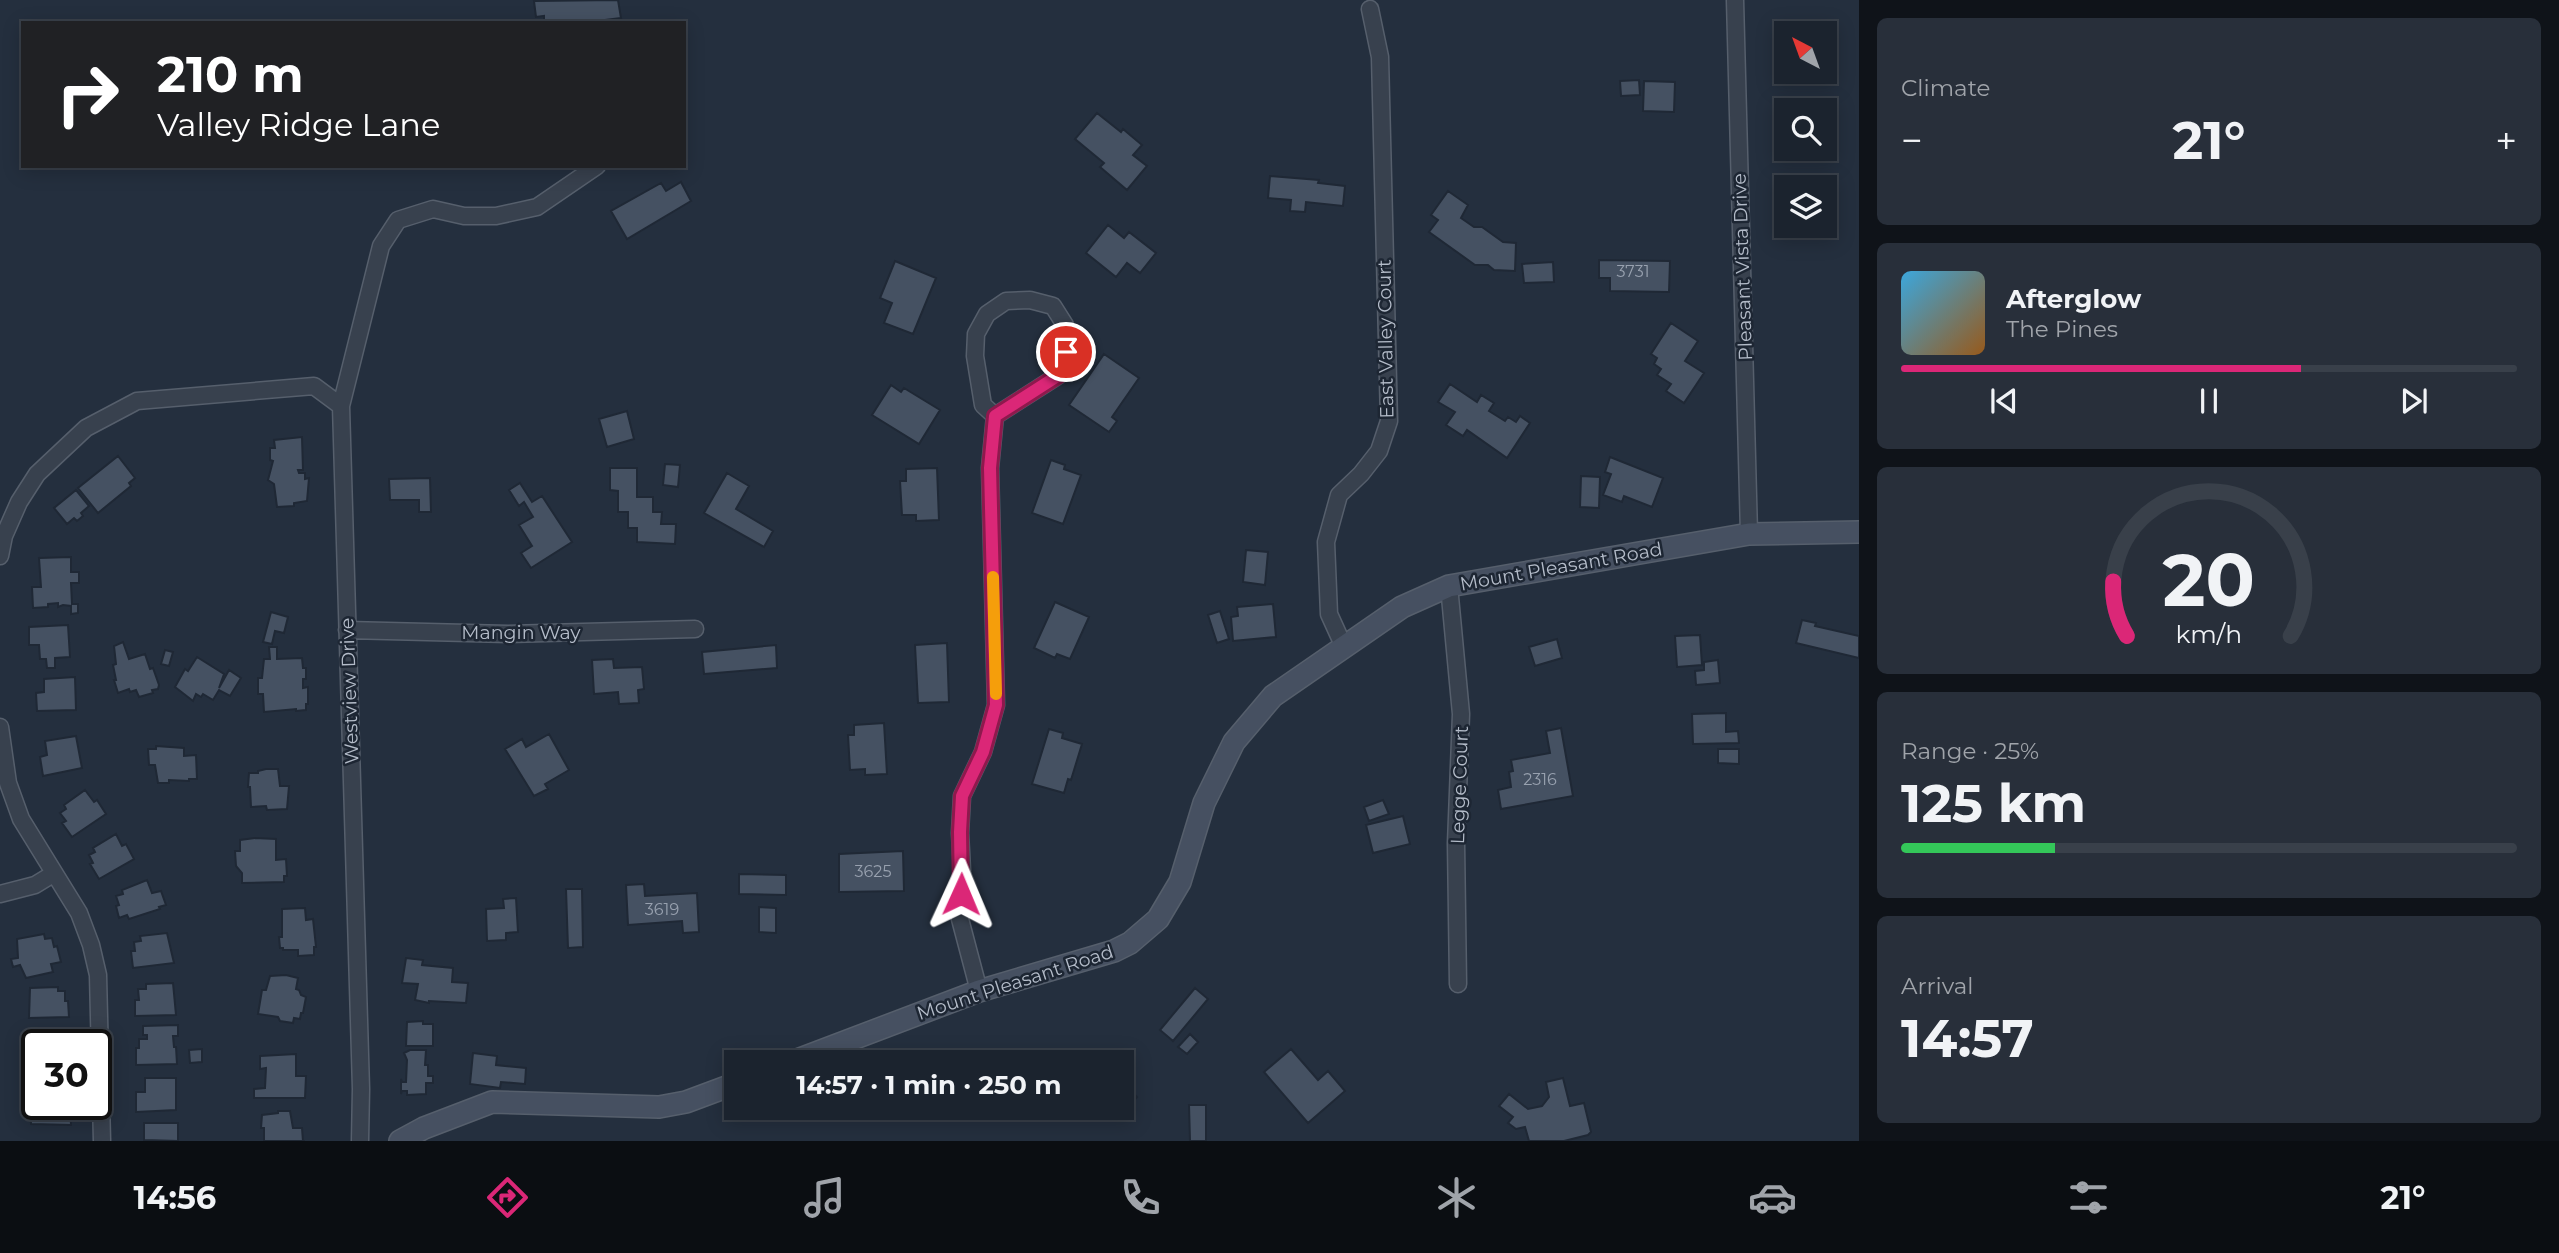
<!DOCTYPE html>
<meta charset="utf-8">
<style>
:root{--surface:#1b232e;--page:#282f3a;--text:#f1f3f6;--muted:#a0a4aa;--line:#39404a;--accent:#db2777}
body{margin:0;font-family:Montserrat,sans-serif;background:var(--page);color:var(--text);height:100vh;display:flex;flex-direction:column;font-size:26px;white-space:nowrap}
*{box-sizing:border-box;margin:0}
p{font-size:23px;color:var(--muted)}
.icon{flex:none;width:38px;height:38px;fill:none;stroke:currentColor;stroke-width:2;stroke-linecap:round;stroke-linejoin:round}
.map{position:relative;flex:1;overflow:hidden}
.panel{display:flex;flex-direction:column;gap:18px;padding:18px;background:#0f1319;width:700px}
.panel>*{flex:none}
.top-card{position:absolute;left:21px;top:21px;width:665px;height:147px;border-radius:0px;box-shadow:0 4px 18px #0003,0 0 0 2px var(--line);background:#202124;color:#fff;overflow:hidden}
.needle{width:46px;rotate:319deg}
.controls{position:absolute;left:1774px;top:21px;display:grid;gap:14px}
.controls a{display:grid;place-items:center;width:63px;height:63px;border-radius:0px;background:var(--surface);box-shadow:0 4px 18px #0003,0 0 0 2px var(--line);font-size:35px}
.speed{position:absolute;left:21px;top:1029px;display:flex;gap:14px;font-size:35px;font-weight:700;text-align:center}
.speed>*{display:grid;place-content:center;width:91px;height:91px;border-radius:50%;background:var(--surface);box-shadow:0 4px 18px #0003,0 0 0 2px var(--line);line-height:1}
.speed .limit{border:4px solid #111;border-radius:10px;background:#fff;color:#111}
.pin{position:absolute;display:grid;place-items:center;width:60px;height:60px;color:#fff;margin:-30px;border:4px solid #fff;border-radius:50%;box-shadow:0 2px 7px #0007}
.me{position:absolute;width:77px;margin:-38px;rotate:1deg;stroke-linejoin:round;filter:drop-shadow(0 0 5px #0008)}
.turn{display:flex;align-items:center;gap:24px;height:147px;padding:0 21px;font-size:32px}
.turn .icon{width:91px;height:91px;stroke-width:2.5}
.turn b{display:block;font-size:49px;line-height:60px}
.big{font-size:52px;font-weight:700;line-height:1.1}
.panel .tile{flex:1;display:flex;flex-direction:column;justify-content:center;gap:10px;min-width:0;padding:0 24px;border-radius:10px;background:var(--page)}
.panel .dial{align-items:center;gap:0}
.dial svg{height:182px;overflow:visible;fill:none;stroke:var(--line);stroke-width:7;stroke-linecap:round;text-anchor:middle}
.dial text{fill:var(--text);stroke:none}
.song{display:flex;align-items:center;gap:21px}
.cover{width:84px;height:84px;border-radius:10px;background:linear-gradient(135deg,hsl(200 70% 55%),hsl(30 70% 35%))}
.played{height:7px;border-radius:4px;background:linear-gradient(90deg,var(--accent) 65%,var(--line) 65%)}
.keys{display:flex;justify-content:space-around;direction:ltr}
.heat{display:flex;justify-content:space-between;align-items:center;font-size:38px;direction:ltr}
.charge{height:10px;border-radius:5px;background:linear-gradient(90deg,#34c759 25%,var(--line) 0)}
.trip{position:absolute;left:724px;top:1050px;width:410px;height:70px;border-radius:0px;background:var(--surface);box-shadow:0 4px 18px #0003,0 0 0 2px var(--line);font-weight:700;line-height:70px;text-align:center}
.tab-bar{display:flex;height:112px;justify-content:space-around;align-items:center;background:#0b0e12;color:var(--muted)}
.tab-bar .icon{width:49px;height:49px}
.tab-bar .selected{color:var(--accent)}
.tab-bar b{font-size:32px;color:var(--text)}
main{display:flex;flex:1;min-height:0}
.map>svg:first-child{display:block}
</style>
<main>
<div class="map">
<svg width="1859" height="1141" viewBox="0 0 1859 1141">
<rect width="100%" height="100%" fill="#242f3e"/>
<!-- building -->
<path fill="#455162" stroke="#1f2835" stroke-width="2" d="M618 0 621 18 606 20V23H544V16L536 17 534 1Z
M1639 80 1640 95 1621 96 1620 81Z
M1644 81 1675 82 1674 112 1643 111Z
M1097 113 1121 132 1123 129 1142 145 1133 155 1147 166 1127 190 1100 167 1104 163 1075 139Z
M1270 176 1319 180 1318 183 1345 186 1343 206 1306 202 1305 212 1290 211 1291 200 1268 198Z
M681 182 691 201 627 239 611 211 661 183 666 191Z
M1448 191 1468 205 1461 218 1474 227H1482L1503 242 1516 243 1515 271 1494 270 1488 265H1475L1429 232 1438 220 1431 215Z
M1108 225 1124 238 1129 232 1156 253 1140 273 1127 263 1116 277 1086 253Z
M1599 260 1670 261 1669 292 1610 291V278H1599Z
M895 261 936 278 913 334 884 323 892 303 880 298Z
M1553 262 1554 282 1524 283 1522 264Z
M1671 323 1698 341 1685 361 1704 373 1684 403 1666 391 1671 384 1657 375 1661 369 1654 364 1657 358 1651 354Z
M1104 354 1139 378 1112 417 1117 421 1109 432 1069 405Z
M1450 384 1477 402 1481 395 1494 403 1489 411 1505 421 1508 417 1516 422 1520 416 1530 423 1507 458 1467 430 1463 436 1446 425 1455 412 1438 402Z
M891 385 901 392 904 388 940 410 919 444 872 415Z
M627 411 634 439 607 447 599 419Z
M302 437 303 470H298L299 473H305V479L309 478 307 501 294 503V506L277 507 274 484 268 480 273 461 270 460V448H275L274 440Z
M118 456 135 478 129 483 131 486 98 513 78 488Z
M1610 457 1663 478 1652 507 1624 496 1622 502 1603 495 1611 474 1605 472Z
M1051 460 1065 465 1064 469 1081 475 1063 524 1032 513Z
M665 464 680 465 678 487 663 485Z
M610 468H637V497H653V512H662L661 524H676L675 544 637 542V528H628V512H618V491L610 490Z
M937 468 939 520 916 521V515H902L900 481H906V469Z
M727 473 749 486 736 509 773 531 764 547 704 513Z
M1581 476 1600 477 1599 508 1580 507Z
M430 478 431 512H419V500H390L389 479Z
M520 483 532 502 542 496 572 542 531 568 521 553 532 546 519 525 533 517 524 502 519 506 509 490Z
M76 490 89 506 81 513 83 516 77 521 74 518 67 524 54 508Z
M1246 550 1268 552 1265 585 1243 582Z
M71 557V572H79V583H71L72 604H78V613L71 614V606L63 605 58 607V603L48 604V607L33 608 32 587H41L39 558Z
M1055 602 1089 617 1070 659 1057 654 1055 658 1034 648Z
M1273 604 1276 637 1233 641 1231 617 1238 616 1237 607Z
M1220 611 1229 639 1217 643 1208 615Z
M271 612 288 617 284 633 275 631 272 644 263 642Z
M1802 620 1816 623 1815 626 1859 636V658L1796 643Z
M68 625 70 657 55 658V668H47L46 659H40L39 645H29V627Z
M1700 635 1702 665 1677 667 1675 636Z
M1557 639 1562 658 1535 666 1529 647Z
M123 642 129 659 145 654 150 669 153 668 159 685 158 689 152 690 153 693 139 697 136 690 130 692 129 689 118 693 114 680H116L113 665 116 664 114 646Z
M947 643 949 702 918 703 915 645Z
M776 645 777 668 704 674 702 652Z
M269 647H277V659L302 658 303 668H306V679H303V688L308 687V704H306V710L296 711V709L264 712 263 694H258V678H262L264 659H270Z
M165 650 173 652 169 666 161 664Z
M197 657 224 674 219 688 229 670 241 678 230 696 219 690 213 700 203 694 201 697 196 694 193 701 175 687 185 669 188 671Z
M613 659 614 668 642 667 644 689 638 690 639 703 619 704 618 692 594 694 592 660Z
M1718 660 1720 683 1696 685 1695 671 1704 670V662Z
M75 677 76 710 37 711 36 693 44 692V679Z
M1726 713V732L1738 731 1739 743 1693 744 1692 714Z
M884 723 887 774 865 775V769L850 770 848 735H854V725Z
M1561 728 1573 796 1501 809 1498 790 1511 787 1509 772 1513 771 1511 760 1550 753 1546 731Z
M1049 729 1063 733 1062 738 1082 744 1071 780 1068 779 1064 793 1032 784Z
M549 734 569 770 545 784 548 789 534 796 505 749 522 739 526 747Z
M76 736 82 768 43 776 40 757 47 755 45 741Z
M156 746 184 748V756L196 755 197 779H189V781L169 780V783H158L155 765H149L148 749H156Z
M1718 749H1739V764L1718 763Z
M266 769H278L280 786H289L287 809 267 810 266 806 251 807 250 787H248L249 773H258V771Z
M85 790 94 802 97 800 106 814 72 837 62 823 66 821 60 813 66 809 64 805Z
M1383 800 1389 814 1369 821 1364 807Z
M1403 816 1410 844 1373 853 1366 825Z
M116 834 122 846 126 844 134 859 99 879 90 864 93 863 89 855 95 852 93 848Z
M255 838 276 839V860L286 859 287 876H284V882L242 883V873L236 866 235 851H240V840Z
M903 851 904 891 839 892V854Z
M739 874 786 875V895L739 894Z
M147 880 152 893 161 891 166 905 159 907 160 909 129 919 127 915 119 918 116 906 119 905 116 896 123 894 122 890Z
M644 884 645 896 697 893 699 932 683 933 682 921 628 925 626 885Z
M566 889H582L583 947 568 948Z
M516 898 518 932 506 933V940L487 941 486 909 504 908 503 899Z
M759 907 776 908V933L759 932Z
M305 908 306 920 313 919 316 947H314V955L298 956V950H283V948H280L279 937H282V909Z
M167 933 174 963 133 968 131 951H135L134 942 141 941 140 936Z
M44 934 45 939 52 938 54 947 57 946 61 962 51 964 53 972 26 978 20 965 13 967 11 959 18 958 17 939Z
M406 958 423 960 422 965 453 968 452 982 468 983 466 1003 429 1001V1003L415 1000 418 984 402 983Z
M286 975 298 978 296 989 299 990 301 995 306 997 303 1013H301L300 1019 294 1018 293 1023 280 1021 278 1017 258 1014 262 990H266L270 976Z
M173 983 176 1015 135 1016V1000H139L138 989H146V984Z
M58 987V991H65V1001H68L69 1017 29 1018 30 988Z
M1195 988 1208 999 1173 1041 1160 1030Z
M423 1021V1024H433V1046H406L407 1022Z
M178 1025V1036H173L174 1047H176L177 1064 136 1065V1048H139V1039H147V1035H143V1026Z
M1190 1034 1198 1042 1187 1054 1178 1047Z
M57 1039V1045H37V1071H29L30 1040Z
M202 1049V1062L190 1063 189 1050Z
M1291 1049 1318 1080 1328 1071 1345 1091 1308 1123 1264 1072Z
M410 1050H426L425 1065H428V1076H433V1083H426V1094L407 1095V1091H402L401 1094V1079L402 1082H406L407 1060 404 1053Z
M473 1053 497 1056 496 1065 526 1068 525 1084 501 1082 500 1088 470 1084Z
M296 1054V1076H306L305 1098H254V1089L265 1088 266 1068 260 1069V1056Z
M145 1078H176V1110L136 1112V1092H145Z
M1563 1078 1570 1106 1584 1103 1591 1132 1588 1135 1564 1141H1529L1525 1127 1516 1129 1508 1123 1513 1117 1499 1106 1509 1094 1528 1109 1542 1106 1549 1097 1546 1082Z
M1122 1083 1137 1097 1120 1116 1110 1108H1122Z
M30 1092H37V1104L70 1105 71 1125 31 1124Z
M1189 1105H1206V1141H1190Z
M278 1111H290L293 1128H302L303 1141H305H264V1128H261L262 1115 278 1113Z
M144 1123H178V1141L144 1140Z"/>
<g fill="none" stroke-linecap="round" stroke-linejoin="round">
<defs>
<path id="street" d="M1735 0 1749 534
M1030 300 1053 306 1065 325 1067 352 1059 375 995 416 983 405 975 356 976 334 987 314 1006 301Z
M0 556 4 536 19 502 37 474 86 428 137 401 314 386 341 406
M1449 586 1461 714 1456 843 1458 984
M347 630 508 634 695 629
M1344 647 1329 614 1326 542 1339 495 1361 474 1379 451 1389 421 1380 57 1370 9
M0 727 8 783 21 819 79 913 91 945 98 975 102 1141
M0 894 35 885 53 874
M979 991 960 919 962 870 960 833 962 796 983 752 996 705 990 468 995 416
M360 1141 361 1089 341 406 381 246 398 220 433 209 464 216H496L537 207 597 166"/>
<path id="secondary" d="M792 1062 979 991 1114 951 1130 943 1158 919 1180 882 1204 803 1234 742 1273 696 1402 607 1449 586 1749 534 1859 532
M400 1141 424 1128 492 1102 659 1107 686 1102 737 1083"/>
</defs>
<!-- street casing -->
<use href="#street" stroke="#565f6c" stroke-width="19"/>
<!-- secondary casing -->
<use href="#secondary" stroke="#565f6c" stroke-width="24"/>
<!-- street -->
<use href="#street" stroke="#38414e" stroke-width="16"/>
<!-- secondary -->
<use href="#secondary" stroke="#465061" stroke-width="21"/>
</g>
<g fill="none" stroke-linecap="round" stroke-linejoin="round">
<defs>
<path id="route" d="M961 894 960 832 962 796 983 752 996 705 990 468 995 416 1059 375 1066 352"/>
</defs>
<!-- route casing -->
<use href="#route" stroke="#8e194d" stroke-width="18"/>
<!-- route -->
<use href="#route" stroke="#db2777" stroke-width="12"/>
<!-- slow -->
<path stroke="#f59e0b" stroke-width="12" d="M993 577 996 694"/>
</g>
<g text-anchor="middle" stroke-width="5" stroke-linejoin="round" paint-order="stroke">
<!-- number labels -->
<g font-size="16" fill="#98a1af">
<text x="1633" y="277">3731</text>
<text x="1540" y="785">2316</text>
<text x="873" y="877">3625</text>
<text x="662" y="915">3619</text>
</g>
<!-- street labels -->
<g font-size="19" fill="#b4bcc9" stroke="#1d2633">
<text transform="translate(1742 267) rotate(-92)" y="7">Pleasant Vista Drive</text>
<text transform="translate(1385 339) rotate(-91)" y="7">East Valley Court</text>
<text transform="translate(1561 566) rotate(-10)" y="7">Mount Pleasant Road</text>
<text x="521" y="639">Mangin Way</text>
<text transform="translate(349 691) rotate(-92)" y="7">Westview Drive</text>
<text transform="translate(1459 785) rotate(-88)" y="7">Legge Court</text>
<text transform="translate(1015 982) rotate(-18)" y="7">Mount Pleasant Road</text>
</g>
</g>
</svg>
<div class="controls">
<a><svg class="needle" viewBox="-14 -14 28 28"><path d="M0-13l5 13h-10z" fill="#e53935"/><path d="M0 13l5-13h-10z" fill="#a0a4aa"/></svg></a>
<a><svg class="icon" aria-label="search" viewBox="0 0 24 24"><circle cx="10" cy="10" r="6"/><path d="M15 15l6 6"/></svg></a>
<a><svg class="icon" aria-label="layers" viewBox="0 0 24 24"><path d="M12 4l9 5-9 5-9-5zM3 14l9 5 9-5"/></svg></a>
</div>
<div class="speed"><div class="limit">30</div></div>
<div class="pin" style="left:1066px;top:352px;background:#d93025"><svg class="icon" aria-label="arrive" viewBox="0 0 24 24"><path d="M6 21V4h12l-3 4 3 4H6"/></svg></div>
<svg class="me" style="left:961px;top:894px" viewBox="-20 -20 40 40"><path d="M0-17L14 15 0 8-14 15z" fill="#db2777" stroke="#fff" stroke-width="4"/></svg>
<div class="trip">14:57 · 1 min · 250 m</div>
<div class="top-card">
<div class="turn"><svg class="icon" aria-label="right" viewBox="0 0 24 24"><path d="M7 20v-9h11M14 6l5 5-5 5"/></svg><div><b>210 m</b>Valley Ridge Lane</div></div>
</div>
</div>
<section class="panel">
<div class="tile"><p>Climate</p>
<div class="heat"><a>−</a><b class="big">21°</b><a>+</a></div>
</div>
<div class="tile">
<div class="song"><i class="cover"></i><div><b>Afterglow</b><p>The Pines</p></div></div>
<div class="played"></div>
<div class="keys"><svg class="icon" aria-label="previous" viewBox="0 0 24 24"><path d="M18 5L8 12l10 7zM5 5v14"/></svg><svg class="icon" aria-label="pause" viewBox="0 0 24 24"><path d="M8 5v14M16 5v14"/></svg><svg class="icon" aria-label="next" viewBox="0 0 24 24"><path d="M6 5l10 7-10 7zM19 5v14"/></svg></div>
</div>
<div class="tile dial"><svg viewBox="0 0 100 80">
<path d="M14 69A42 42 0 1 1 86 69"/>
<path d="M14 69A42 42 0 0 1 8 45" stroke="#db2777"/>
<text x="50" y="56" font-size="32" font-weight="700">20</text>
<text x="50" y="72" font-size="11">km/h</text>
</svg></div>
<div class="tile"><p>Range · 25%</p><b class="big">125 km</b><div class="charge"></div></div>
<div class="tile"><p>Arrival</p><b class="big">14:57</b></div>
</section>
</main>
<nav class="tab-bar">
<b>14:56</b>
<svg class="icon selected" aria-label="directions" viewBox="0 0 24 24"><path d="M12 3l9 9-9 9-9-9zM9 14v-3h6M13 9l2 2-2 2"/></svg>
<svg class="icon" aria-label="music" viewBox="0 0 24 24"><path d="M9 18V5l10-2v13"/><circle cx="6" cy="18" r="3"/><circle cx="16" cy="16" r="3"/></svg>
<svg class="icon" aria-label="phone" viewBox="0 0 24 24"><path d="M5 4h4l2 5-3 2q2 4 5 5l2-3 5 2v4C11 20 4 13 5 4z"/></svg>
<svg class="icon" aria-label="climate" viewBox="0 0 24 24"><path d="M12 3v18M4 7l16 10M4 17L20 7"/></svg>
<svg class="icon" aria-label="car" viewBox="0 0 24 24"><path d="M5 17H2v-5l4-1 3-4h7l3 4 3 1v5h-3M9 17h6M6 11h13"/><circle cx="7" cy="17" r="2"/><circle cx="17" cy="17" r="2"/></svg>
<svg class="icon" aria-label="filters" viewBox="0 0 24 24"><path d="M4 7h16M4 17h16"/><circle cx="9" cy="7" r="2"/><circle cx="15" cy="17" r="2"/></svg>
<b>21°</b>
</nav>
